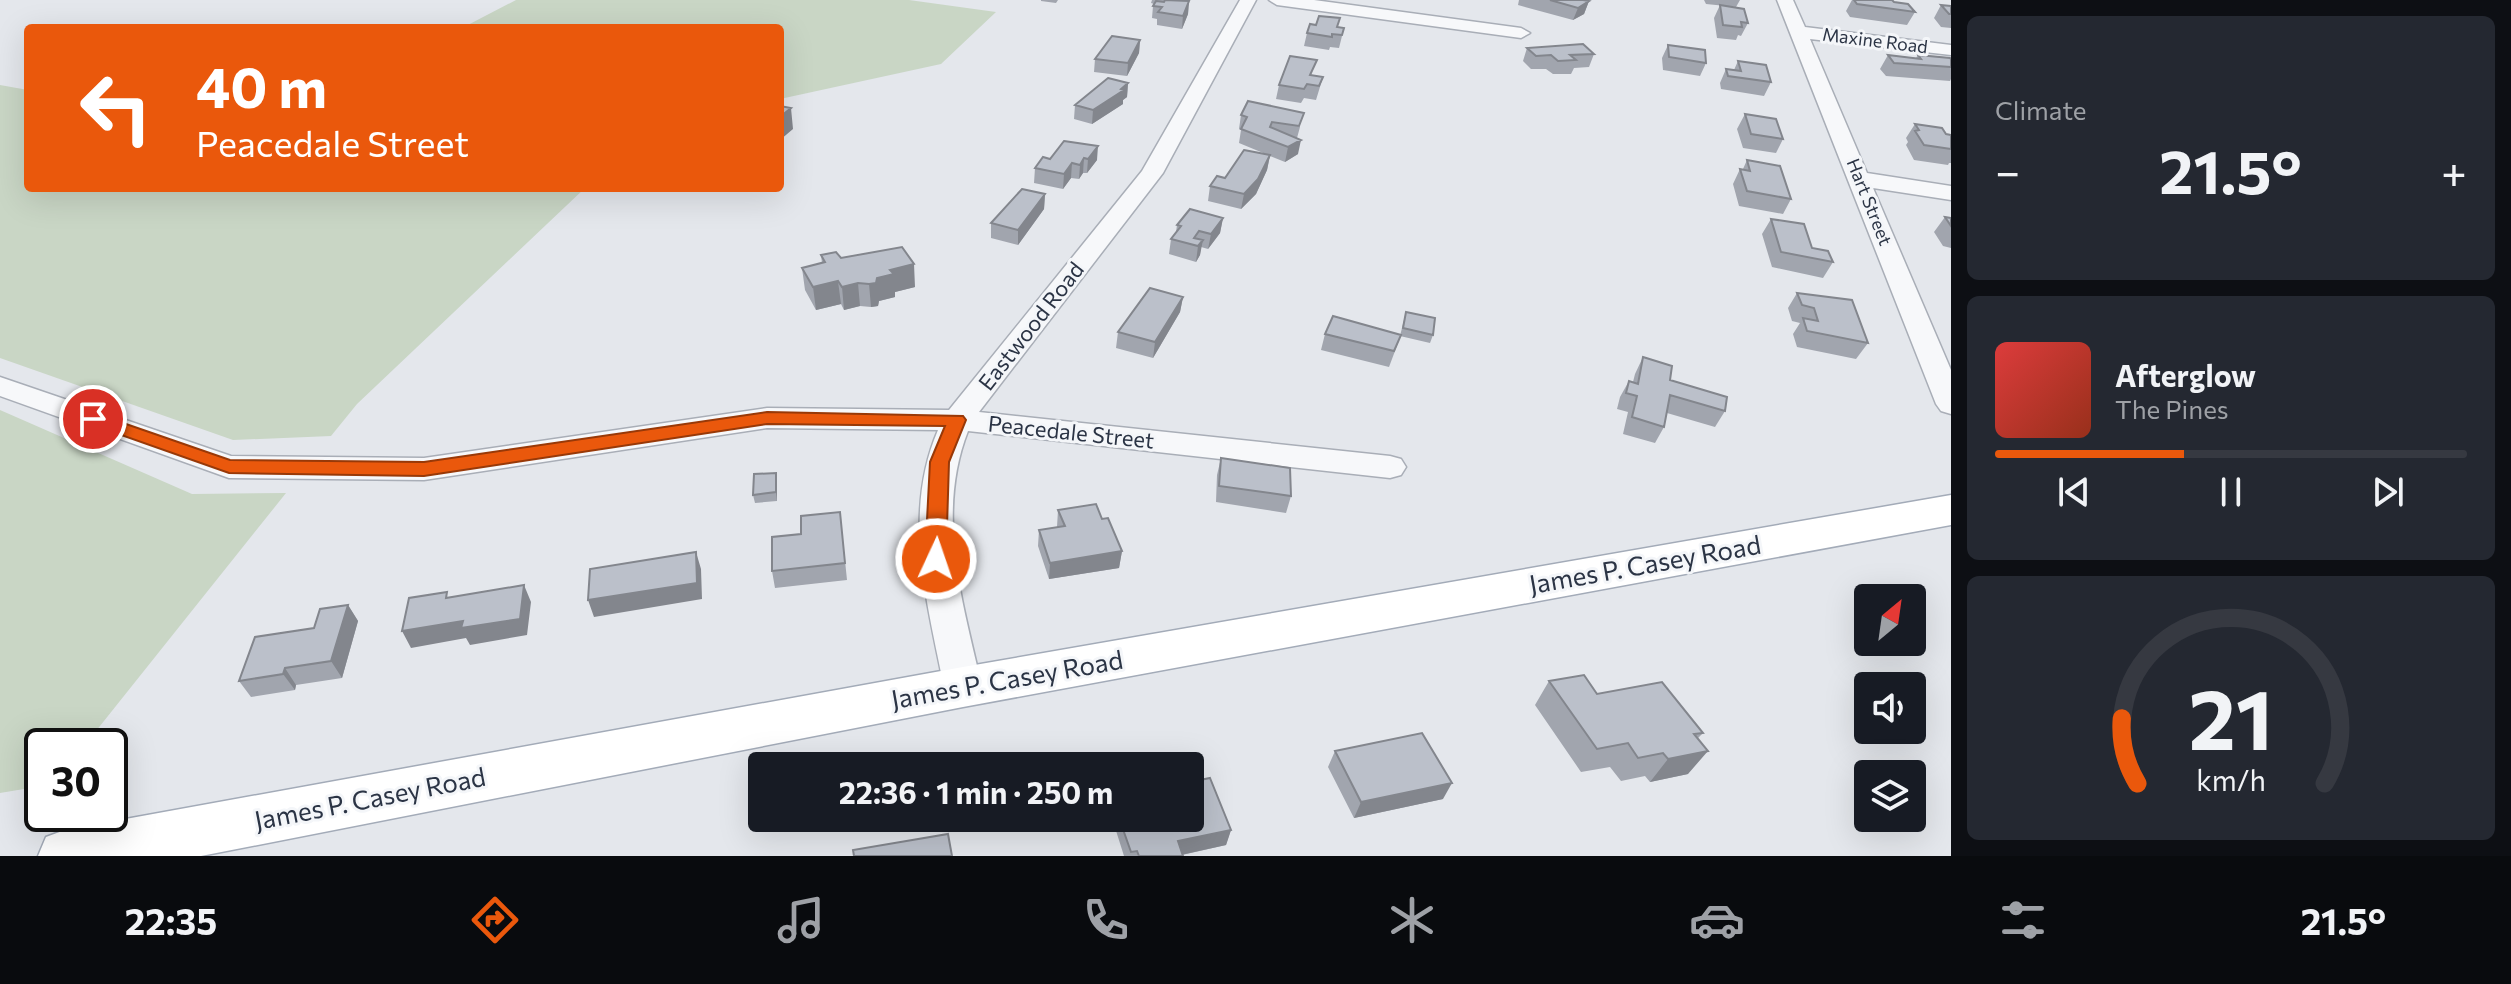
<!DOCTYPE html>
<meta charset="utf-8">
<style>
:root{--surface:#171b24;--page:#242831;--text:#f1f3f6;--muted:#9ea1a6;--line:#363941;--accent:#ea580c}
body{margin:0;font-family:Commissioner,sans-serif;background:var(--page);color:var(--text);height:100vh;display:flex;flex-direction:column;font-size:30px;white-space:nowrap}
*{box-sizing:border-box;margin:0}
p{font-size:26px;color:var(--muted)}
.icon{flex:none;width:44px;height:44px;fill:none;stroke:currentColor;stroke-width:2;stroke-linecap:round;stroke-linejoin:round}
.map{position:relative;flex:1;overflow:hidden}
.drawer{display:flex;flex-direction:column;gap:16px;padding:16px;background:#0d0f14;width:560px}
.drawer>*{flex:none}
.hud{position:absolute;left:24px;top:24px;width:760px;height:168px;border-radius:8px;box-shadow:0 8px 32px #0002;background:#ea580c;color:#fff;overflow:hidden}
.needle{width:52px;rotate:29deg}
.controls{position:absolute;left:1854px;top:584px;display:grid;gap:16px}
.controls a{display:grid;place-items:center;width:72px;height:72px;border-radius:8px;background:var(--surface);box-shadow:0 8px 32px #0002;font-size:40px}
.speed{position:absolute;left:24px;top:728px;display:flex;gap:16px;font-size:40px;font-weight:700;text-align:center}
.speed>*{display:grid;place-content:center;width:104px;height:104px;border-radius:50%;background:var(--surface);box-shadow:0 8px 32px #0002;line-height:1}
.speed .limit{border:4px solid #111;border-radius:12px;background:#fff;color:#111}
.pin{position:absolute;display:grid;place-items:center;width:68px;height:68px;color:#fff;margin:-34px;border:4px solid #fff;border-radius:50%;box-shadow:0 2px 8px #0007}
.me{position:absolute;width:88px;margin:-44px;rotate:3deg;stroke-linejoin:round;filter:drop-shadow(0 0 6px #0008)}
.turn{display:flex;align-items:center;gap:28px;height:168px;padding:0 40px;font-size:36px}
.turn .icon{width:104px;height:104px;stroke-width:2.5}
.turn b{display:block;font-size:56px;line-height:68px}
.big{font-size:60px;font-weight:700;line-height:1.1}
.drawer .tile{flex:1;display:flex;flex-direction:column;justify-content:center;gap:12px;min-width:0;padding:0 28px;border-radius:12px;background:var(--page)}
.drawer .dial{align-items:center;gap:0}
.dial svg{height:208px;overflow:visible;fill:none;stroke:var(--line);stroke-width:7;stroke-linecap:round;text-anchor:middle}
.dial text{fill:var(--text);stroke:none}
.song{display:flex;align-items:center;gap:24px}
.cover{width:96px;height:96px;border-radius:12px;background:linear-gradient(135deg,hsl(0 70% 55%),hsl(10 70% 35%))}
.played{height:8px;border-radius:4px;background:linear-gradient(90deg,var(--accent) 40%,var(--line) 40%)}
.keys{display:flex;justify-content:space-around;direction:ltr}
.heat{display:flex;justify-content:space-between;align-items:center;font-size:44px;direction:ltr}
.trip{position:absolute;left:748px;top:752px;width:456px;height:80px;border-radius:8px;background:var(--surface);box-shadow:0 8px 32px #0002;font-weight:700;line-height:80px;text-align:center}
.tabs{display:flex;height:128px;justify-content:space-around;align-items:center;background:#090b0e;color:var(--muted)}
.tabs .icon{width:56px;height:56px}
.tabs .active{color:var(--accent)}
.tabs b{font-size:36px;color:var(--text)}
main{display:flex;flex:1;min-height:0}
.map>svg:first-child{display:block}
</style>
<main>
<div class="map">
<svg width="1951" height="856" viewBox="0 0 1951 856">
<rect width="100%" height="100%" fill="#e4e7ec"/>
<!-- green -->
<path fill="#c9d6c5" d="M516 0H909L996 12 941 64 780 99V28H462Z
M0 85 28 90V188H585L357 404 331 436 233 440 0 358Z
M0 410 192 494 286 493 84 746H42V786L0 793Z"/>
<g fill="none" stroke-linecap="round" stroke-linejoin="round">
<defs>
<path id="minor" d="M1240 0H1256L1163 173 979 412 1390 456 1401 459 1406 467 1401 475 1390 478 968 431C935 515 963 603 982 687L976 698 963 703 950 698 944 687C927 601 902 514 938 430L767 428 424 480 229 478 0 396V377L231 456 424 458 767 408 949 410 1142 171Z
M1269 0H1314L1521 28 1530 33 1521 38 1277 5Z
M1777 0H1793L1805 27 1951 45V55L1810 39 1867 173 1951 186V200L1873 188 1951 370V414L1941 411 1936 404Z"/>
<path id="major" d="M1951 495V525L963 707 201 856H38L46 837 65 830 963 667Z"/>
</defs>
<!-- minor casing -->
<use href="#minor" stroke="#a9aeb7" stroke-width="3"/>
<!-- major casing -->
<use href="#major" stroke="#a3abb8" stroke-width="3"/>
<!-- minor -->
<use href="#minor" fill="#f7f8fa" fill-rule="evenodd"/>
<!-- major -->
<use href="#major" fill="#fff" fill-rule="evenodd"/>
</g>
<!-- wall -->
<path fill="#a1a5ae" d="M1041 0H1058L1056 3 1041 1Z
M1152 0H1189L1188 14 1182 29 1157 25V19L1152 18 1153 6 1154 4 1151 3Z
M1519 0H1583L1589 1 1584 14 1573 20 1518 5Z
M1704 0H1740L1736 7 1706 4Z
M1852 0H1892L1894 2 1915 12 1907 25 1850 17 1846 11Z
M1720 5 1748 23 1741 36 1738 35 1736 40 1717 38 1714 18Z
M1941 5 1951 6V28L1941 27 1934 18Z
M1338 27 1344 28 1339 48 1330 47 1329 50 1304 46 1307 33Z
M1140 40 1139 53 1127 76 1094 72 1095 59Z
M1668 45 1706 63 1700 76 1663 70 1662 58Z
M1527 48 1594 54 1589 67 1574 68 1571 74H1553L1546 69H1531L1523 61Z
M1888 55 1916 58 1918 55 1951 59V79L1950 81 1886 76 1880 69Z
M1738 61 1771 82 1764 96 1721 89 1720 83 1726 69 1734 70Z
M1313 75 1323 77 1316 100 1304 98 1301 103 1276 99 1279 85Z
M1128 83 1127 97 1123 100V104L1092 124 1074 119 1075 105Z
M1248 101 1300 127 1297 138 1298 154 1285 162 1270 156 1267 170 1256 194 1241 209 1208 201 1210 186 1268 155 1239 143 1241 130 1239 129 1241 115Z
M1745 114 1783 139 1776 153 1743 148 1737 129Z
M1915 124 1951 149V163H1949L1948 165 1914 160 1906 145 1908 142 1906 138Z
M1064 141 1097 160 1087 173H1083L1079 179 1071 178 1063 189 1034 183 1035 168 1050 159Z
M1747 160 1791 199 1783 214 1739 206 1733 184 1740 169H1743Z
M1045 194 1044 209 1018 245 991 238V223Z
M1945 217 1951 218V248L1943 246 1934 232Z
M1223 218 1220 233 1208 249 1201 247 1200 255 1196 262 1169 254 1171 239 1176 232 1177 225Z
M1771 219 1833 262 1823 278 1772 267 1762 234Z
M821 255 841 258 915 287 895 292V297L879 301 878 306 871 307 860 306 844 310 841 304 816 310 805 290 802 268 822 263Z
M1797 293 1868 343 1856 359 1797 347 1793 334 1800 323 1792 321 1788 308Z
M1183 297 1180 312 1153 358 1116 348 1118 332Z
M1406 312 1433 335 1430 343 1400 336Z
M1325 334 1401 335 1389 367 1321 350Z
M1643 357 1670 380 1725 411 1715 427 1667 413 1664 427 1655 443 1623 434 1628 412 1617 409 1620 397 1629 381 1633 382 1635 374Z
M1221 458 1291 496 1286 513 1216 502 1217 475Z
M776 473 777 481V501L755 503 753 495Z
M1058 510 1102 519 1122 551 1119 568 1049 579 1038 546 1039 530 1057 527Z
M840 512 847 580 775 588 772 571 801 534Z
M348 605 358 621 342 678 296 685 295 690 251 697 239 681Z
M1549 681 1597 694 1703 733 1698 738 1688 774 1650 782 1645 776 1621 781 1610 767 1581 772 1535 705Z
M1335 751 1443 799 1354 818 1328 767Z
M1112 818H1190L1231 830 1226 845 1182 855 1183 856H1124Z"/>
<!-- shaded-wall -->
<path fill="#83868d" d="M1184 0H1189L1188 4 1189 1 1188 14 1182 29Z
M1589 1 1584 14 1573 20 1578 8Z
M1140 40 1139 53 1127 76 1128 63Z
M1128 83 1127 97 1123 100V104L1092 124 1093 110Z
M791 108 793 129 780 140V117Z
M1301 140 1298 154 1285 162 1288 147Z
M1098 146 1097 160 1087 173 1088 159Z
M1270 155 1267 170 1256 194 1241 209 1244 194Z
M1084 158 1083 173 1079 179 1080 165Z
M1072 163 1071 178 1063 189 1064 174Z
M1045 194 1044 209 1018 245V230Z
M1223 218 1220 233 1208 249 1211 234Z
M1203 240 1200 255 1196 262 1198 246Z
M914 264 915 287 895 292V297L879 301 878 306 871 307 869 284 890 270Z
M838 281 841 304 816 310 813 287Z
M858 283 860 306 844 310 842 287Z
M1183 297 1180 312 1153 358 1155 342Z
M776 473 777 481V501L776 492Z
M1122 551 1119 568 1049 579 1050 563Z
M696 552 701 569 702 599 594 617 588 600Z
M524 585 531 602 527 635 470 645 466 638 411 648 402 631 463 621Z
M348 605 358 621 342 678 331 661Z
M285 668 296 685 295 690 283 674Z
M1708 751 1688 774 1650 782 1668 759Z
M1452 783 1443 799 1354 818 1361 802Z
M1231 830 1226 845 1176 856 1178 841Z"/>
<!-- building -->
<path fill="#bbc0ca" stroke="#83868d" stroke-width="2" d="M1165 0 1189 1 1183 16 1158 12 1162 7 1153 6 1156 1 1164 2Z
M1550 0H1583L1589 1 1578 8Z
M1854 0H1892L1894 2 1908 4 1915 12 1857 4Z
M1720 5 1744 9 1748 23 1741 22 1742 27 1723 25Z
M1941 5 1951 6V14H1949Z
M1319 16 1340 18 1337 27 1344 28 1342 35 1332 34V37L1307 33 1310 24 1316 25Z
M1112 36 1140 40 1128 63 1095 59Z
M1583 44 1594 54 1570 55 1576 60 1558 61 1551 55 1536 56 1527 48Z
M1668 45 1705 50 1706 63 1669 57Z
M1888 55 1921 59 1918 55 1950 58 1951 59V67L1894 63Z
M1290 56 1317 60 1310 75 1323 77 1319 86 1307 84 1304 89 1279 85Z
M1738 61 1766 65 1771 82 1728 76 1726 69 1741 71Z
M1108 78 1128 83 1121 89 1124 90 1093 110 1075 105Z
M1248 101 1304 113 1299 126 1272 122 1270 127 1301 140 1288 147 1241 129 1247 117 1241 115Z
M780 106 791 108 780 117Z
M1745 114 1776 119 1783 139 1751 134Z
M1915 124 1942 128 1946 134 1951 135V149L1924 145 1915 131 1919 130Z
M1064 141 1098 146 1088 159 1084 158 1080 165 1072 163 1064 174 1035 168 1043 157 1050 159Z
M1244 150 1270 155 1258 179 1244 194 1210 186 1217 176 1225 178Z
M1747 160 1780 166 1791 199 1747 191 1740 169 1750 171Z
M1022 189 1045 194 1018 230 991 223Z
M1190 209 1223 218 1211 234 1199 231 1194 238 1203 240 1198 246 1171 239 1181 226 1177 225Z
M1945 217 1951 218V226Z
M1771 219 1804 224 1812 248 1828 251 1833 262 1781 252Z
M902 247 914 264 890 270 894 274 877 278 876 283 869 284 858 283 842 287 838 281 813 287 802 268 825 262 821 255 836 252 841 258Z
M1150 288 1183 297 1155 342 1118 332Z
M1797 293 1852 300 1868 343 1807 331 1803 318 1818 321 1814 308 1802 305Z
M1406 312 1435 318 1433 335 1403 328Z
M1333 316 1401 335 1394 351 1325 334Z
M1643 357 1672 366 1670 380 1727 397 1725 411 1670 395 1664 427 1632 417 1637 396 1626 393 1629 381 1638 384Z
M1221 458 1290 468 1291 496 1219 486Z
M776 473V492L753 495 754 474Z
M1096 504 1102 519 1108 518 1122 551 1050 563 1039 530 1065 526 1058 510Z
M840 512 845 563 772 571V537L801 534V516Z
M696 552 697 583 588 600 590 569Z
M524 585 520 619 461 628 463 621 402 631 409 598 447 592 446 598Z
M348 605 331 661 285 668 283 674 239 681 255 637 314 628 320 609Z
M1584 675 1597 694 1662 682 1703 733 1694 734 1708 751 1668 759 1663 753 1638 758 1628 743 1597 749 1549 681Z
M1422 733 1452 783 1361 802 1335 751Z
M1210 778 1231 830 1178 841 1183 856H1139L1137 851 1131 852 1119 818H1190V782Z
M948 834 952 856H854L853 850Z"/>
<!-- route -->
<path fill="#ea580c" stroke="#983908" stroke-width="2" d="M767 412 963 416 966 420 949 462 946 559 943 564H928L925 559 930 462 945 426 767 424 424 476 229 473 87 423 84 419 93 413 100 415 230 460 424 462Z"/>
<g text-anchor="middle" stroke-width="6" stroke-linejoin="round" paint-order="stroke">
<!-- far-street labels -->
<g font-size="18" fill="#2b3445" stroke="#f4f6f9">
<text transform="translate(1875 41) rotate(7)" y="6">Maxine Road</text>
<text transform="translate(1869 202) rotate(68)" y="6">Hart Street</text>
</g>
<!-- street labels -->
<g font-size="22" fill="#2b3445" stroke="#f4f6f9">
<text transform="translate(1031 326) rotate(-52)" y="8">Eastwood Road</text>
<text transform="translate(1071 432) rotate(6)" y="8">Peacedale Street</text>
</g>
<!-- near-street labels -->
<g font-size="26" fill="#2b3445" stroke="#f4f6f9">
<text transform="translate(1645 565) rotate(-10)" y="9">James P. Casey Road</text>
<text transform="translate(1007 680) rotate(-10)" y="9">James P. Casey Road</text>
<text transform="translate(370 799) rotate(-11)" y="9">James P. Casey Road</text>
</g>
</g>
</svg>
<div class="controls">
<a><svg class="needle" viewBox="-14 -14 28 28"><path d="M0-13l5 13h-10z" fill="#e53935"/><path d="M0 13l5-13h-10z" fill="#9ea1a6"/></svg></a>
<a><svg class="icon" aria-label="sound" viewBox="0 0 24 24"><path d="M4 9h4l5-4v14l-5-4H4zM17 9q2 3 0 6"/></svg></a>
<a><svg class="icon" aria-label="layers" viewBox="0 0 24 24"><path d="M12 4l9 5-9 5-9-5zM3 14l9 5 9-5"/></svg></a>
</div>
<div class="speed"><div class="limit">30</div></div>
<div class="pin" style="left:93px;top:419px;background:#d93025"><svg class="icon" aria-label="arrive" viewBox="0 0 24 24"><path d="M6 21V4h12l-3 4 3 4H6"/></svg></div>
<svg class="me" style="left:936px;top:559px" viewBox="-20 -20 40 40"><circle r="17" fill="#ea580c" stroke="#fff" stroke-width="3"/><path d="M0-11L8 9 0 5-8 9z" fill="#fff"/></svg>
<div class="trip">22:36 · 1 min · 250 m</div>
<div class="hud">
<div class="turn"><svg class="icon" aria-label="left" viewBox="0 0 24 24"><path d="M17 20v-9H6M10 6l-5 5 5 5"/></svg><div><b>40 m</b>Peacedale Street</div></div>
</div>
</div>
<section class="drawer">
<div class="tile"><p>Climate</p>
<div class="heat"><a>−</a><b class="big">21.5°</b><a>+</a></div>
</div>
<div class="tile">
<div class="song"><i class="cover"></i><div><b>Afterglow</b><p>The Pines</p></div></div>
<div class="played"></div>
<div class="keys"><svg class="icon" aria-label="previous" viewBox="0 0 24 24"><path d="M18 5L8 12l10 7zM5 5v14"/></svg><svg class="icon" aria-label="pause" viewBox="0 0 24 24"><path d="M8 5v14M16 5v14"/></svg><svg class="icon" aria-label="next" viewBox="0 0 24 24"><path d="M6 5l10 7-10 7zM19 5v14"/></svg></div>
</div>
<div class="tile dial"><svg viewBox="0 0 100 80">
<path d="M14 69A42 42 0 1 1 86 69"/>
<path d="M14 69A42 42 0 0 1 8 44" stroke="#ea580c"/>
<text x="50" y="56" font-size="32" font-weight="700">21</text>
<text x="50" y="72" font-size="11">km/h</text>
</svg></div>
</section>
</main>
<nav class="tabs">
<b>22:35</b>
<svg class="icon active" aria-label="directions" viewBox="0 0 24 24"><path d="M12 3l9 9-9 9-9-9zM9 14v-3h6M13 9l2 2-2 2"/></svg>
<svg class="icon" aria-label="music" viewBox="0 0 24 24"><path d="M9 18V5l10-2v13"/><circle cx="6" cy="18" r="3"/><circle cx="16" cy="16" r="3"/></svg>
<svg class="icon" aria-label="phone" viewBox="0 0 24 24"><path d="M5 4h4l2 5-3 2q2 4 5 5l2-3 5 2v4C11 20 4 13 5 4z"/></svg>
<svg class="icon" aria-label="climate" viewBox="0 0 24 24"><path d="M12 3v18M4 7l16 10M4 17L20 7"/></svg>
<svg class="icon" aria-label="car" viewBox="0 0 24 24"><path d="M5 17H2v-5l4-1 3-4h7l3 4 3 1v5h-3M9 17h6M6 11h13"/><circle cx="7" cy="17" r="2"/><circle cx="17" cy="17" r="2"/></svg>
<svg class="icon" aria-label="filters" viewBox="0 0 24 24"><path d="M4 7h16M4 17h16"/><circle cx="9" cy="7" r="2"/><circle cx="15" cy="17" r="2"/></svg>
<b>21.5°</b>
</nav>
